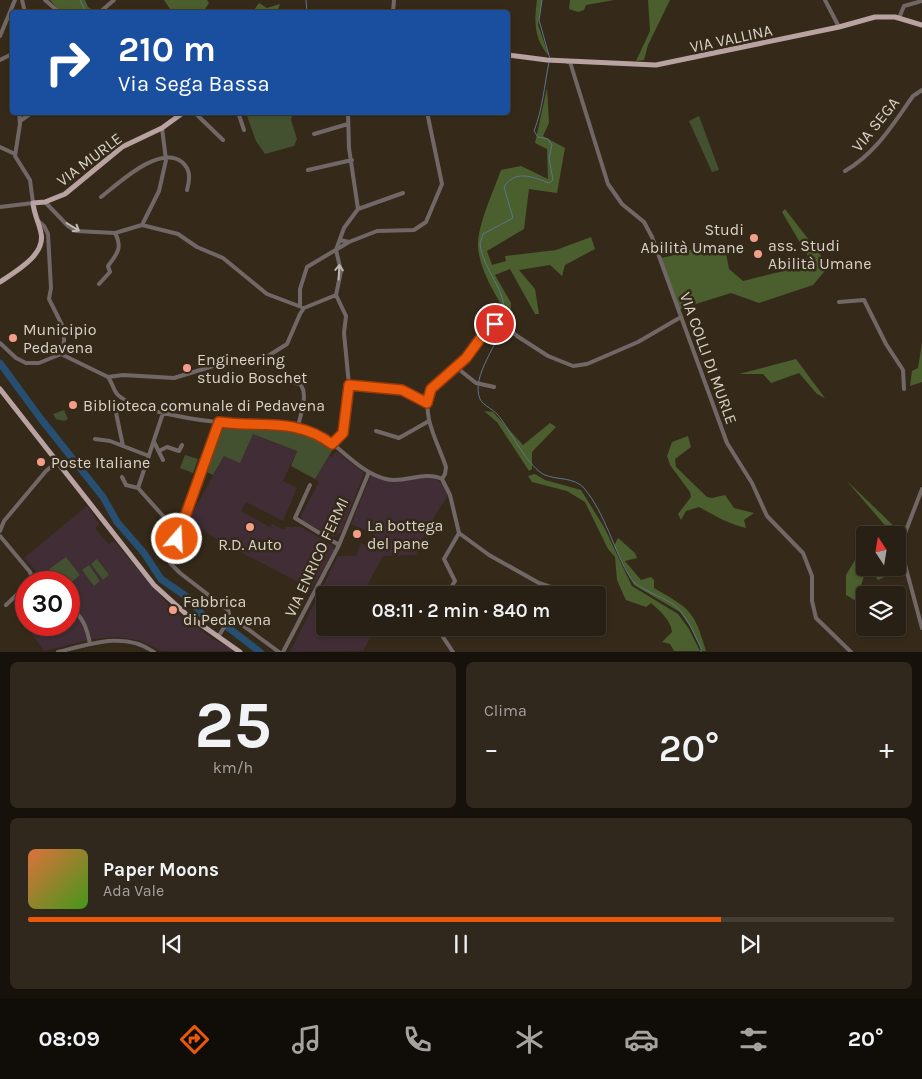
<!DOCTYPE html>
<html lang="it">
<meta charset="utf-8">
<style>
:root{--surface:#282014;--page:#30281d;--text:#f1f3f6;--muted:#a5a3a0;--line:#443e34;--accent:#ea580c}
body{margin:0;font-family:Karla,sans-serif;background:var(--page);color:var(--text);height:100vh;display:flex;flex-direction:column;font-size:19px;white-space:nowrap}
*{box-sizing:border-box;margin:0}
p{font-size:16px;color:var(--muted)}
.icon{flex:none;width:28px;height:28px;fill:none;stroke:currentColor;stroke-width:2;stroke-linecap:round;stroke-linejoin:round}
.map{position:relative;height:652px;overflow:hidden}
.drawer{display:flex;flex-direction:column;gap:10px;padding:10px;background:#16120b;flex:1}
.drawer>*{flex:none}
.hud{position:absolute;left:10px;top:10px;width:500px;height:105px;border-radius:5px;box-shadow:0 1px 4px #0004,0 0 0 1px var(--line);background:#1a4fa0;color:#fff;overflow:hidden}
.needle{width:32px;rotate:348deg}
.controls{position:absolute;left:856px;top:526px;display:grid;gap:10px}
.controls a{display:grid;place-items:center;width:50px;height:50px;border-radius:5px;background:var(--surface);box-shadow:0 1px 4px #0004,0 0 0 1px var(--line);font-size:25px}
.speed{position:absolute;left:15px;top:571px;display:flex;gap:10px;font-size:25px;font-weight:700;text-align:center}
.speed>*{display:grid;place-content:center;width:65px;height:65px;border-radius:50%;background:var(--surface);box-shadow:0 1px 4px #0004,0 0 0 1px var(--line);line-height:1}
.speed .limit{border:8px solid #d22;background:#fff;color:#111}
.pin{position:absolute;display:grid;place-items:center;width:42px;height:42px;color:#fff;margin:-21px;border:2px solid #fff;border-radius:50%;box-shadow:0 1px 5px #0007}
.me{position:absolute;width:55px;margin:-28px;rotate:19deg;stroke-linejoin:round;filter:drop-shadow(0 0 4px #0008)}
.turn{display:flex;align-items:center;gap:18px;height:105px;padding:0 25px;font-size:22px}
.turn .icon{width:65px;height:65px;stroke-width:2.5}
.turn b{display:block;font-size:35px;line-height:42px}
.big{font-size:38px;font-weight:600;line-height:1.1}
.drawer .card{flex:1;display:flex;flex-direction:column;justify-content:center;gap:8px;min-width:0;padding:0 18px;border-radius:8px;background:var(--page)}
.drawer .dial{align-items:center;gap:0}
.dial b{font-size:65px;line-height:1}
.song{display:flex;align-items:center;gap:15px}
.cover{width:60px;height:60px;border-radius:8px;background:linear-gradient(135deg,hsl(20 70% 55%),hsl(100 70% 35%))}
.played{height:5px;border-radius:2px;background:linear-gradient(90deg,var(--accent) 80%,var(--line) 80%)}
.keys{display:flex;justify-content:space-around;direction:ltr}
.heat{display:flex;justify-content:space-between;align-items:center;font-size:28px;direction:ltr}
.drawer .tiles{flex:1;display:grid;gap:10px;grid-template-columns:1fr 1fr}
.card:last-child{grid-column:span 2}
.trip{position:absolute;left:316px;top:586px;width:290px;height:50px;border-radius:5px;background:var(--surface);box-shadow:0 1px 4px #0004,0 0 0 1px var(--line);font-weight:600;line-height:50px;text-align:center}
.tabs{display:flex;height:80px;justify-content:space-around;align-items:center;background:#100d08;color:var(--muted)}
.tabs .icon{width:35px;height:35px}
.tabs .active{color:var(--accent)}
.tabs b{font-size:22px;color:var(--text)}
.map>svg:first-child{display:block}
</style>
<div class="map">
<svg width="922" height="652" viewBox="0 0 922 652">
<rect width="100%" height="100%" fill="#352a1a"/>
<!-- industrial -->
<path fill="#402d35" d="M252 434 297 451 283 481 297 488 283 521 246 502 241 511 270 527 272 524 284 530 286 527H301L333 546 334 551 312 589 223 543 188 521 224 456Z
M336 451 364 473 341 533 333 537 303 521 301 516 319 482 315 479 329 456 332 457Z
M371 475 385 480 433 478 443 484 448 495 427 528 416 555 383 556 364 591 371 595H325V628H375L363 651 290 652 338 556H356L361 543 367 546 374 534 351 524Z
M87 506 99 524 95 528 103 538 109 544 114 541 173 610 213 639 237 651H161L139 640 116 637 93 639 44 651 24 623 69 625V582H41L42 580 35 570 24 558Z"/>
<!-- green -->
<path fill="#445130" d="M246 113H293L291 120 297 139 294 146 265 154 256 141Z
M699 116 719 170 712 172 689 121Z
M64 410 68 419 64 421 56 419 53 414Z
M227 427 301 431 317 437 333 449 315 479 291 466 297 451 253 434 240 463 224 456 213 475 205 471 219 432Z
M185 455 198 459 193 473 180 468Z
M66 557 80 575 69 584 58 582 49 569Z
M97 559 109 575 103 580 91 564Z
M89 565 100 581 94 586 82 570Z"/>
<!-- forest -->
<path fill="#4b5e2e" d="M50 0H85L88 7 96 12H61Z
M164 0H207L209 3 203 12H172Z
M537 0H542L538 25 549 56C534 40 534 21 537 0Z
M570 0H614L586 5 584 10 578 12 569 9Z
M648 0H670L648 45 644 60 636 61 650 31Z
M259 3 267 8 280 4 277 12H240L254 10Z
M547 88 549 123 543 136 565 148 557 193 529 189 524 229 487 251 492 265 506 261 505 256 556 250 591 237 595 249 565 265 562 276 550 265 519 270 535 289 539 314H535L510 269 495 275 511 303 510 320C498 298 480 273 478 247 477 226 494 190 501 170L521 166 548 179 547 149 535 143Z
M785 209 829 266 813 285 759 303 731 293 680 309 661 258C678 255 693 248 710 244L711 252 726 253 729 269 743 281 800 267 808 256 782 212Z
M922 343V382L910 386 912 371 918 368Z
M796 359 825 398 817 394 799 373 771 383 763 374H739Z
M484 411 493 412 523 445 550 423 556 427 532 452V469L529 471 497 422Z
M688 436 691 447 675 459 676 467 707 497 712 498 725 495 734 508 754 513 744 520 746 528C728 524 714 515 699 507L686 511 681 520 678 514 691 497 690 492 670 465 667 456 672 442Z
M535 474 545 480 581 490 604 527 632 586 678 614 689 629 700 651H674L670 644 662 642 672 632C671 620 659 610 651 603L646 607 626 600 624 596 617 580 615 557 608 549 585 502 567 491 532 482 528 476Z
M847 481 899 531 902 569 878 580 873 573 864 576 856 601 846 595V575L860 552H865V568H898V535H884L888 529Z
M618 538 635 553 637 558 625 561 641 580 651 577 654 580V588C690 609 694 610 706 651H702L691 628 680 612 634 585 614 546Z"/>
<g fill="none" stroke-linecap="round" stroke-linejoin="round">
<!-- stream -->
<path stroke="#5b768c" stroke-width="1" d="M80 0 86 12
M306 0 307 12
M542 0 539 20 550 59
M549 62C544 87 543 108 534 131L538 137 548 139 552 145 549 158 553 180 549 183C533 177 515 169 504 187L513 218 483 234 480 244C483 271 508 290 504 318 501 343 470 375 480 399 483 406 495 409 501 419 512 434 529 468 545 475 557 480 574 477 584 488 606 514 613 550 631 579 637 588 662 597 673 604 687 615 693 632 701 648V652"/>
<!-- river -->
<path stroke="#264f72" stroke-width="7" d="M0 363 41 419 103 497 117 522 144 553 161 579 190 599 204 617 221 622 260 652"/>
<!-- minor -->
<path stroke="#726767" stroke-width="4" d="M22 0 25 12
M45 0 59 12
M825 0 839 27
M100 12 114 0
M393 12 394 0
M899 18 904 6 922 1
M0 36 15 0
M0 60 12 54
M568 62H570L608 184 622 204 644 222 652 237 727 443 752 483 767 516 803 553 812 576V601L816 618 851 652
M194 112 223 140
M238 112 244 130
M20 121 33 112
M314 134 348 124
M0 147 15 154
M308 170 352 160
M845 171C876 153 893 124 913 96L922 90
M101 197C118 184 159 144 182 162 191 170 190 179 187 190
M45 202 68 226 76 231 115 233 142 225 178 234 197 247 223 258 267 294 304 308
M0 207 33 203 30 180 15 156 20 124 19 112
M358 209 403 193
M37 220 44 226 48 234 51 288 49 299 64 329V341L61 354
M142 225 159 191 166 160 162 128
M349 242 377 231 414 230 426 222 442 184 427 112
M336 250 344 228 358 209 349 148 348 112
M336 250 341 271 336 295
M99 284 110 272 108 266C117 254 123 248 115 233
M839 302 864 300 886 344 903 370 904 389
M300 306V289L307 267 349 242 340 240
M0 343 16 358 26 363H39L61 354 108 377
M456 367 476 383 494 387
M108 377C112 382 113 389 117 394 132 411 206 422 230 423 254 425 282 422 306 429 336 438 354 471 386 479 404 484 424 470 442 479L450 495 459 533 444 559 455 581 446 595
M108 377 123 375 174 378 236 359 268 356 287 344 300 314 304 308 336 295
M270 378 300 384C309 394 300 415 298 427
M349 385 399 389 427 403
M115 408 123 446
M163 413 138 488 164 517 182 524
M376 431 399 438 429 421
M95 439 110 441 149 456
M154 442 163 460
M331 444 343 433 349 385 344 333 346 316 336 295
M159 451 167 447 179 451 182 445
M122 477 126 485 138 488
M442 479 445 474 446 467C438 442 420 415 431 389L466 358 488 328 497 323 505 325 517 336 548 356 573 366 587 364 638 342 681 317
M310 485 295 518 339 545
M922 489 900 546 922 628
M0 531 4 521 46 471 57 462
M459 533 489 555 539 583 573 595
M0 536 30 572 33 580 30 582
M6 605 26 586
M69 607C83 616 87 628 90 644
M230 616 279 652
M437 628 453 652
M218 637 230 618 228 610 180 573 170 563 182 524 219 422
M58 652C90 644 125 631 154 652
M283 652 339 545 369 472"/>
<!-- major -->
<path stroke="#b9a2a2" stroke-width="5" d="M508 55 547 60 656 65 839 27 875 17H895L922 25
M0 282C15 272 46 255 41 233 39 223 34 214 33 203L45 202 65 194 122 147 162 128 184 112
M0 389 154 585 186 614 240 652"/>
</g>
<!-- one-way arrows -->
<defs><path id="oneway-shaft" d="M-6 0H5M1.5-3L5.5 0L1.5 3" fill="none" stroke-width="1.6" stroke-linecap="round" stroke-linejoin="round" transform="scale(1.25)"/></defs>
<g stroke="#beb7af">
<use href="#oneway-shaft" transform="translate(73 227) rotate(31)"/>
<use href="#oneway-shaft" transform="translate(339 272) rotate(-87)"/>
</g>
<g fill="none" stroke-linecap="round" stroke-linejoin="round">
<defs>
<path id="route" d="M177 539 219 422C260 428 296 417 332 444L343 433 349 385 402 390 427 403 431 389 466 358 488 328 495 324"/>
</defs>
<!-- route casing -->
<use href="#route" stroke="#983908" stroke-width="12"/>
<!-- route -->
<use href="#route" stroke="#ea580c" stroke-width="9"/>
</g>
<!-- markers -->
<g fill="#f49e89" stroke="#352a1a" stroke-width="2">
<circle cx="754" cy="238" r="5"/>
<circle cx="758" cy="254" r="5"/>
<circle cx="13" cy="338" r="5"/>
<circle cx="187" cy="368" r="5"/>
<circle cx="73" cy="405" r="5"/>
<circle cx="41" cy="462" r="5"/>
<circle cx="250" cy="527" r="5"/>
<circle cx="357" cy="534" r="5"/>
<circle cx="173" cy="610" r="5"/>
</g>
<g text-anchor="middle" stroke-width="5" stroke-linejoin="round" paint-order="stroke">
<!-- street labels -->
<g font-size="16" fill="#d8d2c7" stroke="#352a1a">
<text transform="translate(731 38) rotate(-12)" y="6">VIA VALLINA</text>
<text transform="translate(875 124) rotate(-51)" y="6">VIA SEGA</text>
<text transform="translate(89 159) rotate(-37)" y="6">VIA MURLE</text>
<text transform="translate(709 358) rotate(70)" y="6">VIA COLLI DI MURLE</text>
<text transform="translate(316 557) rotate(-65)" y="6">VIA ENRICO FERMI</text>
</g>
<!-- poi labels -->
<g font-size="16" fill="#d8d2c7" stroke="#352a1a" text-anchor="start">
<text x="744" y="235" text-anchor="end">Studi<tspan x="744" dy="18">Abilità Umane</tspan></text>
<text x="768" y="251">ass. Studi<tspan x="768" dy="18">Abilità Umane</tspan></text>
<text x="23" y="335">Municipio<tspan x="23" dy="18">Pedavena</tspan></text>
<text x="197" y="365">Engineering<tspan x="197" dy="18">studio Boschet</tspan></text>
<text x="83" y="411">Biblioteca comunale di Pedavena</text>
<text x="51" y="468">Poste Italiane</text>
<text x="367" y="531">La bottega<tspan x="367" dy="18">del pane</tspan></text>
<text x="250" y="550" text-anchor="middle">R.D. Auto</text>
<text x="183" y="607">Fabbrica<tspan x="183" dy="18">di Pedavena</tspan></text>
</g>
</g>
</svg>
<div class="controls">
<a><svg class="needle" viewBox="-14 -14 28 28"><path d="M0-13l5 13h-10z" fill="#e53935"/><path d="M0 13l5-13h-10z" fill="#a5a3a0"/></svg></a>
<a><svg class="icon" aria-label="layers" viewBox="0 0 24 24"><path d="M12 4l9 5-9 5-9-5zM3 14l9 5 9-5"/></svg></a>
</div>
<div class="speed"><div class="limit">30</div></div>
<div class="pin" style="left:495px;top:324px;background:#d93025"><svg class="icon" aria-label="arrive" viewBox="0 0 24 24"><path d="M6 21V4h12l-3 4 3 4H6"/></svg></div>
<svg class="me" style="left:177px;top:539px" viewBox="-20 -20 40 40"><circle r="17" fill="#ea580c" stroke="#fff" stroke-width="3"/><path d="M0-11L8 9 0 5-8 9z" fill="#fff"/></svg>
<div class="trip">08:11 · 2 min · 840 m</div>
<div class="hud">
<div class="turn"><svg class="icon" aria-label="right" viewBox="0 0 24 24"><path d="M7 20v-9h11M14 6l5 5-5 5"/></svg><div><b>210 m</b>Via Sega Bassa</div></div>
</div>
</div>
<section class="drawer">
<div class="tiles">
<div class="card dial"><b>25</b><p>km/h</p></div>
<div class="card"><p>Clima</p>
<div class="heat"><a>−</a><b class="big">20°</b><a>+</a></div>
</div>
<div class="card">
<div class="song"><i class="cover"></i><div><b>Paper Moons</b><p>Ada Vale</p></div></div>
<div class="played"></div>
<div class="keys"><svg class="icon" aria-label="previous" viewBox="0 0 24 24"><path d="M18 5L8 12l10 7zM5 5v14"/></svg><svg class="icon" aria-label="pause" viewBox="0 0 24 24"><path d="M8 5v14M16 5v14"/></svg><svg class="icon" aria-label="next" viewBox="0 0 24 24"><path d="M6 5l10 7-10 7zM19 5v14"/></svg></div>
</div>
</div>
</section>
<nav class="tabs">
<b>08:09</b>
<svg class="icon active" aria-label="directions" viewBox="0 0 24 24"><path d="M12 3l9 9-9 9-9-9zM9 14v-3h6M13 9l2 2-2 2"/></svg>
<svg class="icon" aria-label="music" viewBox="0 0 24 24"><path d="M9 18V5l10-2v13"/><circle cx="6" cy="18" r="3"/><circle cx="16" cy="16" r="3"/></svg>
<svg class="icon" aria-label="phone" viewBox="0 0 24 24"><path d="M5 4h4l2 5-3 2q2 4 5 5l2-3 5 2v4C11 20 4 13 5 4z"/></svg>
<svg class="icon" aria-label="climate" viewBox="0 0 24 24"><path d="M12 3v18M4 7l16 10M4 17L20 7"/></svg>
<svg class="icon" aria-label="car" viewBox="0 0 24 24"><path d="M5 17H2v-5l4-1 3-4h7l3 4 3 1v5h-3M9 17h6M6 11h13"/><circle cx="7" cy="17" r="2"/><circle cx="17" cy="17" r="2"/></svg>
<svg class="icon" aria-label="filters" viewBox="0 0 24 24"><path d="M4 7h16M4 17h16"/><circle cx="9" cy="7" r="2"/><circle cx="15" cy="17" r="2"/></svg>
<b>20°</b>
</nav>
